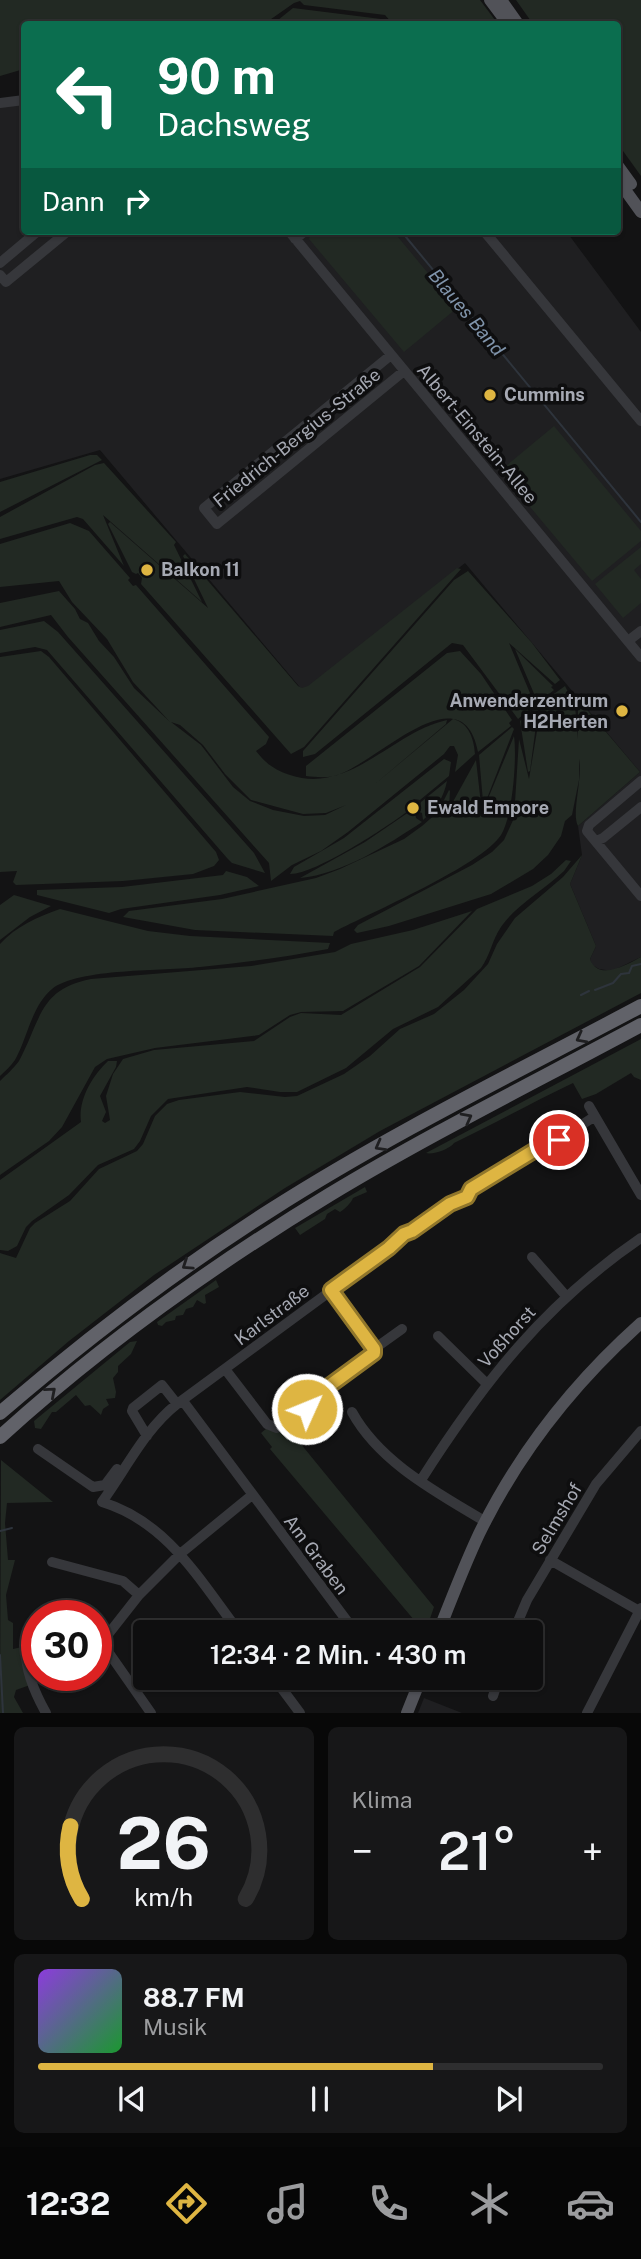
<!DOCTYPE html>
<html lang="de">
<meta charset="utf-8">
<style>
:root{--surface:#0e0e0f;--page:#171718;--text:#f1f3f6;--muted:#9b9c9e;--line:#2e2e2f;--accent:#deb542}
body{margin:0;font-family:"Public Sans",sans-serif;background:var(--page);color:var(--text);height:100vh;display:flex;flex-direction:column;font-size:26px;white-space:nowrap}
*{box-sizing:border-box;margin:0}
p{font-size:23px;color:var(--muted)}
.icon{flex:none;width:38px;height:38px;fill:none;stroke:currentColor;stroke-width:2;stroke-linecap:round;stroke-linejoin:round}
.map{position:relative;height:1713px;overflow:hidden}
.side{display:flex;flex-direction:column;gap:14px;padding:14px;background:#080808;flex:1}
.side>*{flex:none}
.hud{position:absolute;left:21px;top:21px;width:600px;height:214px;border-radius:7px;box-shadow:0 2px 5px #0004,0 0 0 2px var(--line);background:#0b6e4f;color:#fff;overflow:hidden}
.speed{position:absolute;left:21px;top:1600px;display:flex;gap:14px;font-size:35px;font-weight:700;text-align:center}
.speed>*{display:grid;place-content:center;width:91px;height:91px;border-radius:50%;background:var(--surface);box-shadow:0 2px 5px #0004,0 0 0 2px var(--line);line-height:1}
.speed .limit{border:10px solid #d22;background:#fff;color:#111}
.pin{position:absolute;display:grid;place-items:center;width:60px;height:60px;color:#fff;margin:-30px;border:4px solid #fff;border-radius:50%;box-shadow:0 2px 7px #0007}
.me{position:absolute;width:77px;margin:-38px;rotate:46deg;stroke-linejoin:round;filter:drop-shadow(0 0 5px #0008)}
.turn{display:flex;align-items:center;gap:24px;height:147px;padding:0 21px;font-size:32px}
.turn .icon{width:91px;height:91px;stroke-width:2.5}
.turn b{display:block;font-size:49px;line-height:60px}
.then{display:flex;align-items:center;height:66px;padding:0 21px;background:#0003;gap:14px;font-size:26px}
.big{font-size:52px;font-weight:600;line-height:1.1}
.side .tile{flex:1;display:flex;flex-direction:column;justify-content:center;gap:10px;min-width:0;padding:0 24px;border-radius:10px;background:var(--page)}
.side .dial{align-items:center;gap:0}
.dial svg{height:182px;overflow:visible;fill:none;stroke:var(--line);stroke-width:7;stroke-linecap:round;text-anchor:middle}
.dial text{fill:var(--text);stroke:none}
.song{display:flex;align-items:center;gap:21px}
.cover{width:84px;height:84px;border-radius:10px;background:linear-gradient(135deg,hsl(270 70% 55%),hsl(130 70% 35%))}
.played{height:7px;border-radius:4px;background:linear-gradient(90deg,var(--accent) 70%,var(--line) 70%)}
.keys{display:flex;justify-content:space-around;direction:ltr}
.heat{display:flex;justify-content:space-between;align-items:center;font-size:38px;direction:ltr}
.side .tiles{flex:1;display:grid;gap:14px;grid-template-columns:1fr 1fr}
.tile:last-child{grid-column:span 2}
.trip{position:absolute;left:133px;top:1620px;width:410px;height:70px;border-radius:7px;background:var(--surface);box-shadow:0 2px 5px #0004,0 0 0 2px var(--line);font-weight:600;line-height:70px;text-align:center}
.dock{display:flex;height:112px;justify-content:space-around;align-items:center;background:#060606;color:var(--muted)}
.dock .icon{width:49px;height:49px}
.dock .selected{color:var(--accent)}
.dock b{font-size:32px;color:var(--text)}
.map>svg:first-child{display:block}
</style>
<div class="map">
<svg width="641" height="1713" viewBox="0 0 641 1713">
<rect width="100%" height="100%" fill="#131314"/>
<!-- built -->
<path fill="#1f1f21" d="M24 96V231H547L548 233 566 231 641 332V957L612 971 599 969 592 965 590 959 596 946 570 884 582 855 578 826 640 772 465 563 304 692 100 450 0 479V99Z
M424 1698 462 1713H418Z"/>
<!-- green -->
<path fill="#222923" fill-rule="evenodd" d="M0 0H480L498 24H393L385 15 304 5 300 1 294 3 264 24H24V69L0 76Z
M516 0H641V176L618 144V24H533Z
M293 8 381 19 388 24H273Z
M312 231H393L457 308 404 352 309 239Z
M554 426 641 531V541L592 581 500 471Z
M90 455H97L102 460 0 512V482Z
M104 463 176 542 174 545 202 602 103 515 124 566 83 519 77 517 0 539V517L95 465Z
M110 522 208 608 183 556 185 554 298 686 302 688 308 686 457 568 461 569 304 747 291 754 141 584 142 578 138 573 136 574 132 572 108 524Z
M70 523 89 531 130 578 128 580 133 586 136 585 269 737 266 744 256 751C266 764 275 770 290 775 350 795 392 732 447 720L446 724 375 784 453 719C469 723 474 739 475 754L455 772 458 755 454 746H450L444 754 348 832 321 851 292 865 271 881 269 863 68 637 51 615 0 627V603L59 591 75 609 80 619 88 623 99 641 114 657 134 688 170 722 133 682 107 639 72 602 59 581 0 587V544ZM171 722 180 725 203 745 225 774 251 800 303 814 326 813 346 805 325 815 304 816 273 810 250 801 233 787 201 745Z
M641 547V564L634 570 641 579V603L623 618 595 584Z
M468 571 532 643 560 680 555 684 509 643 535 705 518 719 463 645 452 643 315 754 303 757V751L454 580Z
M44 621 58 632 254 853 265 873 232 863 227 858 47 650 35 647 0 653V630Z
M515 649 553 686 551 687 554 690 538 703Z
M41 651 49 657 216 852 219 860 214 866 193 874 123 881 16 885 13 882 17 871 0 872V657Z
M460 651 481 674 512 720 509 723 511 726 478 752C462 668 373 767 334 776 325 778 315 777 306 776V766L447 653Z
M565 686 575 706 578 739V699L640 772 578 826C571 813 583 779 579 759V780L572 815 565 821 561 836 548 855 533 869 491 894 389 926 357 933 354 930 358 925 472 865 492 852 504 840 514 818 519 739 529 779 541 707 540 704Z
M536 707 538 710 530 771 528 772 520 721Z
M512 727 514 729 486 801 483 802 479 755Z
M514 736C517 756 513 816 501 835 482 865 370 913 334 932L333 936 195 930 123 917 129 911 222 899 316 878 340 869 404 839 422 826 438 812 449 790 450 791 449 809 476 760 482 813Z
M444 759 451 762 449 776 420 800 414 799 405 806 408 811C387 827 314 875 290 874L294 867 344 838Z
M447 781C444 797 436 809 423 820L422 813 417 811 420 808 421 802Z
M409 812 412 815 415 812 416 818 422 822C387 845 343 874 300 878L365 842Z
M582 855 570 884 596 946 590 959C598 982 628 964 641 957V993L380 1131 285 1188 154 1275 69 1341 0 1400V1253L16 1258 30 1228 35 1223 70 1201 99 1169 137 1151 143 1144 155 1116 167 1104 179 1100 240 1092 285 1097 297 1096 344 1074 370 1056 400 1029 434 1014 464 990 488 964 497 944 515 918 563 877Z
M566 860 571 861 564 871C545 889 515 906 501 927 492 940 490 956 481 968L438 1007 393 1029 346 1068 297 1092H280L247 1087 168 1099 151 1116 140 1141 134 1149 98 1165 69 1195 32 1221 26 1227 17 1246 8 1251 0 1250V1180L81 1122C78 1100 92 1076 108 1061H117L116 1067 100 1096 106 1112 102 1121 105 1123 110 1120 106 1096 113 1074 123 1059 154 1050 254 1041 290 1017 301 1013 341 1015 420 967 477 909 532 886 551 874Z
M226 871 247 877 259 886 220 895 121 909 109 913 37 895V890L122 887 223 875Z
M14 895 51 906 30 917 0 940V905Z
M60 909 148 931 190 936 330 943 328 949C285 957 243 963 200 967 165 971 78 968 52 989 31 1007 28 1037 15 1060 11 1066 5 1071 0 1076V944C16 926 38 917 60 909Z
M472 911 419 966 343 1011 301 1012 290 1015 259 1035 155 1048 107 1059 95 1067 62 1127 49 1141 0 1175V1081C6 1075 14 1068 19 1061 41 1020 39 989 91 979L251 966 335 952 351 944 413 930Z
M641 1039V1080L634 1077 631 1073 596 1094 582 1099 573 1083C533 1102 494 1124 454 1143 450 1149 433 1155 426 1153Z
M365 1187 367 1192 353 1198C351 1203 345 1209 340 1212L335 1209 327 1214 325 1219 300 1235 295 1228Z
M216 1280 219 1287 205 1295 206 1303 204 1304 197 1300 193 1307 186 1309 183 1315 176 1316 175 1320 166 1322 162 1326 158 1325 157 1322Z
M137 1341 131 1354 118 1366V1372L113 1378 116 1392 115 1398 106 1399 109 1405 103 1409 101 1415 90 1405 85 1406 76 1395 56 1412H52L41 1429 35 1428 34 1421 130 1342Z
M287 1427 434 1607 425 1633 270 1449 272 1447 261 1433 267 1428Z
M1 1460 53 1502 7 1503 5 1523 8 1560H15L6 1595 8 1620 13 1623V1649L22 1647 30 1685 16 1690 14 1697 23 1713H0Z"/>
<g fill="none" stroke-linecap="round" stroke-linejoin="round">
<!-- stream -->
<path stroke="#2e343c" stroke-width="2" d="M401 231 641 522
M595 990 613 983 621 974 629 973 632 966 641 964
M581 995 589 991
M0 1531 12 1528
M0 1655 3 1713"/>
<!-- minor -->
<path stroke="#36373b" stroke-width="10" d="M0 103 24 100
M289 231 641 657
M484 231 641 421
M295 239 305 231
M0 263 38 231
M0 275 6 282 68 231
M391 355 204 508 217 524 404 371
M628 641 641 631
M641 781 589 825 587 831 641 896
M596 841 603 838 641 807
M589 1106 641 1195
M532 1257 566 1296
M438 1336 486 1383
M374 1349 402 1329
M225 1369 267 1424 277 1428C297 1419 316 1404 329 1387 339 1375 361 1363 374 1353V1349L331 1290
M183 1401 356 1633
M352 1412C380 1463 438 1493 486 1522
M147 1436 132 1411 133 1408 162 1385 177 1404
M38 1449 93 1487 105 1485 117 1469
M421 1480C483 1383 544 1304 641 1238
M550 1560 641 1612
M52 1562 123 1581 139 1595
M54 1615H65
M37 1622C14 1647 32 1688 46 1713
M240 1633C200 1581 168 1522 102 1502 126 1469 145 1429 177 1404L389 1248C395 1240 439 1209 449 1204 459 1199 465 1199 471 1189L540 1147C555 1146 580 1125 594 1117
M513 1633 527 1600 596 1484 641 1431
M97.5 1638a4.5 4.5 0 1 1 9 0a4.5 4.5 0 1 1-9 0Z
M106 1637 139 1595 180 1554 252 1495
M102 1643 151 1713
M274 1678 300 1713
M493 1696 499 1678
M587 1713 641 1608"/>
<!-- major -->
<path stroke="#515258" stroke-width="12" d="M490 0 508 24
M501 0 518 24
M618 166 631 184
M618 180 641 212
M438 1633C451 1600 464 1566 479 1534 518 1454 575 1382 641 1323
M407 1713 421 1678"/>
<!-- highway -->
<path stroke="#616269" stroke-width="14" d="M0 1413C86 1339 175 1271 271 1210 390 1134 517 1072 641 1006
M0 1437C101 1345 212 1266 329 1195 430 1134 537 1081 641 1025"/>
</g>
<!-- one-way arrows -->
<defs><path id="oneway-chevron" d="M-2-3.5L2.5 0L-2 3.5" fill="none" stroke-width="1.6" stroke-linecap="round" stroke-linejoin="round" transform="scale(1.75)"/></defs>
<g stroke="#1f1f21">
<use href="#oneway-chevron" transform="translate(581 1038) rotate(152)"/>
<use href="#oneway-chevron" transform="translate(467 1118) rotate(-28)"/>
<use href="#oneway-chevron" transform="translate(380 1146) rotate(151)"/>
<use href="#oneway-chevron" transform="translate(187 1265) rotate(146)"/>
<use href="#oneway-chevron" transform="translate(51 1392) rotate(-41)"/>
</g>
<g fill="none" stroke-linecap="round" stroke-linejoin="round">
<defs>
<path id="route" d="M307 1409 325 1395 329 1386 374 1353V1349L331 1290 389 1248 404 1234 412 1231 450 1204 467 1197 471 1189 540 1147H547L559 1140"/>
</defs>
<!-- route casing -->
<use href="#route" stroke="#90762b" stroke-width="18"/>
<!-- route -->
<use href="#route" stroke="#deb542" stroke-width="12"/>
</g>
<!-- markers -->
<g fill="#deb542" stroke="#0e0e0f" stroke-width="2.5">
<circle cx="490" cy="395" r="7"/>
<circle cx="147" cy="570" r="7"/>
<circle cx="622" cy="711" r="7"/>
<circle cx="413" cy="808" r="7"/>
</g>
<g text-anchor="middle" stroke-width="7" stroke-linejoin="round" paint-order="stroke">
<!-- poi labels -->
<g font-size="18" font-weight="bold" fill="#a6a9b3" stroke="#0e0e0f" text-anchor="start">
<text x="504" y="401">Cummins</text>
<text x="161" y="576">Balkon 11</text>
<text x="608" y="707" text-anchor="end">Anwenderzentrum<tspan x="608" dy="21">H2Herten</tspan></text>
<text x="427" y="814">Ewald Empore</text>
</g>
<!-- street labels -->
<g font-size="18" fill="#a6a9b3" stroke="#0e0e0f">
<text transform="translate(477 434) rotate(50)" y="6">Albert-Einstein-Allee</text>
<text transform="translate(297 438) rotate(-39)" y="6">Friedrich-Bergius-Straße</text>
<text transform="translate(272 1315) rotate(-37)" y="6">Karlstraße</text>
<text transform="translate(507 1337) rotate(-48)" y="6">Voßhorst</text>
<text transform="translate(557 1519) rotate(-59)" y="6">Selmshof</text>
<text transform="translate(316 1555) rotate(53)" y="6">Am Graben</text>
</g>
<!-- water labels -->
<g font-size="19" font-style="italic" fill="#8094ab" stroke="#0e0e0f">
<text transform="translate(467 312) rotate(50)" y="7">Blaues Band</text>
</g>
</g>
</svg>
<div class="speed"><div class="limit">30</div></div>
<div class="pin" style="left:559px;top:1140px;background:#d93025"><svg class="icon" aria-label="arrive" viewBox="0 0 24 24"><path d="M6 21V4h12l-3 4 3 4H6"/></svg></div>
<svg class="me" style="left:307px;top:1409px" viewBox="-20 -20 40 40"><circle r="17" fill="#deb542" stroke="#fff" stroke-width="3"/><path d="M0-11L8 9 0 5-8 9z" fill="#fff"/></svg>
<div class="trip">12:34 · 2 Min. · 430 m</div>
<div class="hud">
<div class="turn"><svg class="icon" aria-label="left" viewBox="0 0 24 24"><path d="M17 20v-9H6M10 6l-5 5 5 5"/></svg><div><b>90 m</b>Dachsweg</div></div>
<div class="then">Dann<svg class="icon" aria-label="right" viewBox="0 0 24 24"><path d="M7 20v-9h11M14 6l5 5-5 5"/></svg></div>
</div>
</div>
<section class="side">
<div class="tiles">
<div class="tile dial"><svg viewBox="0 0 100 80">
<path d="M14 69A42 42 0 1 1 86 69"/>
<path d="M14 69A42 42 0 0 1 9 37" stroke="#deb542"/>
<text x="50" y="56" font-size="32" font-weight="700">26</text>
<text x="50" y="72" font-size="11">km/h</text>
</svg></div>
<div class="tile"><p>Klima</p>
<div class="heat"><a>−</a><b class="big">21°</b><a>+</a></div>
</div>
<div class="tile">
<div class="song"><i class="cover"></i><div><b>88.7 FM</b><p>Musik</p></div></div>
<div class="played"></div>
<div class="keys"><svg class="icon" aria-label="previous" viewBox="0 0 24 24"><path d="M18 5L8 12l10 7zM5 5v14"/></svg><svg class="icon" aria-label="pause" viewBox="0 0 24 24"><path d="M8 5v14M16 5v14"/></svg><svg class="icon" aria-label="next" viewBox="0 0 24 24"><path d="M6 5l10 7-10 7zM19 5v14"/></svg></div>
</div>
</div>
</section>
<nav class="dock">
<b>12:32</b>
<svg class="icon selected" aria-label="directions" viewBox="0 0 24 24"><path d="M12 3l9 9-9 9-9-9zM9 14v-3h6M13 9l2 2-2 2"/></svg>
<svg class="icon" aria-label="music" viewBox="0 0 24 24"><path d="M9 18V5l10-2v13"/><circle cx="6" cy="18" r="3"/><circle cx="16" cy="16" r="3"/></svg>
<svg class="icon" aria-label="phone" viewBox="0 0 24 24"><path d="M5 4h4l2 5-3 2q2 4 5 5l2-3 5 2v4C11 20 4 13 5 4z"/></svg>
<svg class="icon" aria-label="climate" viewBox="0 0 24 24"><path d="M12 3v18M4 7l16 10M4 17L20 7"/></svg>
<svg class="icon" aria-label="car" viewBox="0 0 24 24"><path d="M5 17H2v-5l4-1 3-4h7l3 4 3 1v5h-3M9 17h6M6 11h13"/><circle cx="7" cy="17" r="2"/><circle cx="17" cy="17" r="2"/></svg>
</nav>
